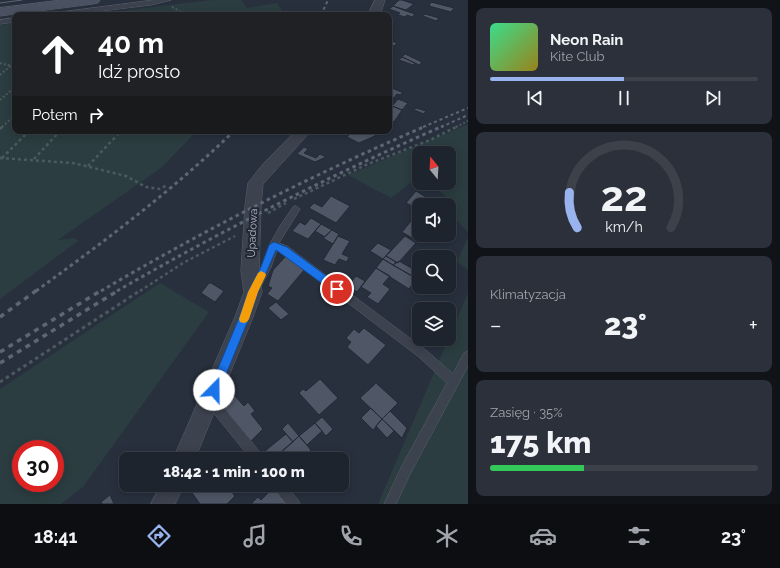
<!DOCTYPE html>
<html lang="pl">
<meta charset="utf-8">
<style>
:root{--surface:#1e242e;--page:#2b303a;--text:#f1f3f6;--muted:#a1a4aa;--line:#3c414a;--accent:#98b3ee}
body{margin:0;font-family:Raleway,sans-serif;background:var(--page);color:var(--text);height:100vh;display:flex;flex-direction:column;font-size:15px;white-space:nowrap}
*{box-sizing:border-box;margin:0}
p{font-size:13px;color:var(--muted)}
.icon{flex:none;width:22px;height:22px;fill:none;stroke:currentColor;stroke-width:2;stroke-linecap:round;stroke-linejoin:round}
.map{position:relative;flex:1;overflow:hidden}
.details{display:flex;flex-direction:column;gap:8px;padding:8px;background:#101419;width:312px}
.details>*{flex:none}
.hud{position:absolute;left:12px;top:12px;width:380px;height:122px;border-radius:8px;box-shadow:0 2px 10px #0003,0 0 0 1px var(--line);background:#202124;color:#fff;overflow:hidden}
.needle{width:26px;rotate:342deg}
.controls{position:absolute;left:412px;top:146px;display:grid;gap:8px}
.controls a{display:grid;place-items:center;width:44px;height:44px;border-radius:8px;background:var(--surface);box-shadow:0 2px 10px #0003,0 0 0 1px var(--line);font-size:20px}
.speed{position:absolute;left:12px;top:440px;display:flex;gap:8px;font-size:20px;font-weight:700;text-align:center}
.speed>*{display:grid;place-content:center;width:52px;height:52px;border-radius:50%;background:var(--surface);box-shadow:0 2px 10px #0003,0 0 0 1px var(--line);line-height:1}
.speed .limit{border:6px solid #d22;background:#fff;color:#111}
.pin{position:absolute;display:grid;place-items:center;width:34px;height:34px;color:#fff;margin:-17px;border:2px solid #fff;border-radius:50%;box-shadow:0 1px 4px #0007}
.me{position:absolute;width:44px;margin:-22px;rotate:22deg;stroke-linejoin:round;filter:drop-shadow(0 0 3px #0008)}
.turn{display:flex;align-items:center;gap:14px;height:84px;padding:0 20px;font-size:18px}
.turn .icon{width:52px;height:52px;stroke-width:2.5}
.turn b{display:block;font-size:28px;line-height:34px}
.then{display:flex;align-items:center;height:38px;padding:0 20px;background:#0003;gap:8px;font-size:15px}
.big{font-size:30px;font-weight:800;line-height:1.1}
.details .widget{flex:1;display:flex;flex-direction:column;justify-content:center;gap:6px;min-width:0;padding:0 14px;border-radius:8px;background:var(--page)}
.details .dial{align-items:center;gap:0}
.dial svg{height:104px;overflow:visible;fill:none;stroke:var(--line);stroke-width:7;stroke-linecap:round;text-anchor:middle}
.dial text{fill:var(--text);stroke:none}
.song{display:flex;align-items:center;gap:12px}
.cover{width:48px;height:48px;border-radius:6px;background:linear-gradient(135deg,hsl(150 70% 55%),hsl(50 70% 35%))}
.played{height:4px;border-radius:2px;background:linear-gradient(90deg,var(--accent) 50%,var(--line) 50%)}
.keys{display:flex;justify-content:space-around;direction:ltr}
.heat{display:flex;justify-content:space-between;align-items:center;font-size:22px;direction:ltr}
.charge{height:6px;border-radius:3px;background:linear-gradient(90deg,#34c759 35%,var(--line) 0)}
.trip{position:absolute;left:119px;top:452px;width:230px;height:40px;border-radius:8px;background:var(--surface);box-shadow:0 2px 10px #0003,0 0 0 1px var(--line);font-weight:800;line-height:40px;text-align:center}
.tabs{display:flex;height:64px;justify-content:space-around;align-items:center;background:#0c0e12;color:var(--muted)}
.tabs .icon{width:28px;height:28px}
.tabs .selected{color:var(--accent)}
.tabs b{font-size:18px;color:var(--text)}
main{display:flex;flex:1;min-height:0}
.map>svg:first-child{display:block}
</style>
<main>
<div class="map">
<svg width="468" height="504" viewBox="0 0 468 504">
<rect width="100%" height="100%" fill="#28303e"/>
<!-- green -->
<path fill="#2b3d40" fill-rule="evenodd" d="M212 0H241L247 8 277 3 285 15H85Z
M15 23V131H197L161 168 58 240 75 238 78 241 0 299V25Z
M468 124V232L449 212 452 203 431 183H449V153H419V176L391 198 348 175Z
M468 237V270L457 262Z
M160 283 209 312 83 487 61 504H0V389ZM21 449H55V483H21Z
M468 293V504H378Z"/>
<!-- building -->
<path fill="#4f5766" stroke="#232935" d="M399 0H402L414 4 406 10 393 6Z
M431 2 454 8 451 12 429 6Z
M393 6 406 11 415 14 412 17 407 15 405 17 398 15 400 13 389 9Z
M425 14 439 18 436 21 423 16Z
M389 37 394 39 392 41 397 43 394 46 389 45Z
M405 54 422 62 419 65 402 57Z
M402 57 415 63 413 65 399 60Z
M389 87 399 91 403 93 400 95 397 94 394 98 389 96Z
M398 99 408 103 402 110 392 106Z
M392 106 402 110 394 122 389 120V109Z
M416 108 426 111 424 114 414 110Z
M353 131 359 134 362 131H368L377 135 359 143 347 137Z
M304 147 308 149 304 153 316 158 320 154 326 157 315 162 297 154Z
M416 191 426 197 420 203 422 204 419 205 418 209 406 203Z
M331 196 350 206 336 223 309 208 314 203 322 207Z
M416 215 419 217V235H422L417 241 402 232Z
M311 218 321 224 308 239 292 231 300 222 305 225Z
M321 224 332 230 325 237 315 231Z
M332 230 339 234 333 244 323 238Z
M338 236 350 241 342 254 349 257 347 262 339 259 335 265 323 260Z
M405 236 416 243 398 263 386 256Z
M378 243 391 250 383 259 370 251Z
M286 256 305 269 278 301 267 294 272 288 268 286 273 270Z
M386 256 396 262 393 265 383 259Z
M383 259 393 265 419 280 415 285 413 283 409 289 376 268Z
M399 261 413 269 415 266 419 268V280L393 265Z
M376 268 390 276 383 284 390 289 378 304 367 297 371 293 361 287Z
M356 276 365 281 357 292 348 286Z
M209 283H211L224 291 215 302 201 293Z
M276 302 289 314 281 320 268 308Z
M364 328 386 345 368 365 347 347 351 342 346 338 354 329 359 333Z
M320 379 338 398 319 415 299 393 303 389 306 391Z
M376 383 398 403 382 419 360 398Z
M234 395 244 406 248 402 255 411 251 414 263 429 251 441 221 405Z
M371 408 382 419 373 430 361 418Z
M390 411 407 428 402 438 382 419Z
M322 417 333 429 326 436 315 423Z
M382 419 394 431 387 438 376 426Z
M288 423 299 436 293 442 282 429Z
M315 423 322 431 307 445 299 436Z
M286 434 293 442 273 459H263L260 455Z
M299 436 311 450 301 459H273Z
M197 485H204L206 487 209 485H235L236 487 231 491 235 496 227 504H200L190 490Z
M273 488 287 504H251L258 497 261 500Z
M110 495 114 504H102L101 502Z"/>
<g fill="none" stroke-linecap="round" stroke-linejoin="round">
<defs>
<path id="lane" d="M154 0H171L151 5 68 15H51L54 13Z
M15 18V22L0 24V20Z
M296 206 300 209 279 243 287 246 427 351 453 374 464 353 468 351V366L410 474 396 504H384L402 466 447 383 419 357 281 252 277 250 271 267 258 292 255 293 252 292 250 289 261 267 271 242 280 226 293 207Z
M209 397 221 404 262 455 264 459H251L213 412 205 406 203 402 205 398Z
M272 485H286L298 500 300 504H286Z"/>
<path id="street" d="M375 0H385L380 15H368Z
M296 131H311L263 184 261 206 259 271 262 292 253 317 195 459H173L235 317 244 292 241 271 245 206 248 183 263 164Z
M161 485H184L175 504H151Z"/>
<path id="secondary" d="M61 0H100L98 3 93 4 0 16V8Z"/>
</defs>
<!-- lane casing -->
<use href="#lane" stroke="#5a606c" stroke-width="1"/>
<!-- street casing -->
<use href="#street" stroke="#5a606c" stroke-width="1"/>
<!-- secondary casing -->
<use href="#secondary" stroke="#5a606c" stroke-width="1"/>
<!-- path-far2 -->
<path stroke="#4a5a5e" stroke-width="2" stroke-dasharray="2 2" stroke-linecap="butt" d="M172 7 187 15
M145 15 168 12
M0 63 15 67
M0 75 15 62
M0 100 15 87
M2 127 15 115
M456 127 468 121"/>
<!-- path-far1 -->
<path stroke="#4a5a5e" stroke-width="2.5" stroke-dasharray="3 3" stroke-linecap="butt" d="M0 129 3 126
M0 158 73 163 126 176 146 187 160 189 167 185
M2 158 29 131
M34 159 60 131
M88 166 121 131
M294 199 368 164 430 140 458 126
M268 213 286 203
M140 291 183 263 235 236"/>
<!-- path -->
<path stroke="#4a5a5e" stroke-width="3" stroke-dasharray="3.5 3.5" stroke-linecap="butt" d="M0 382 141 290"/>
<!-- lane -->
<use href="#lane" fill="#3c424e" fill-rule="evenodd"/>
<!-- street -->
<use href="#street" fill="#3c424e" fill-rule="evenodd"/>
<!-- secondary -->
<use href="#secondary" fill="#4a5161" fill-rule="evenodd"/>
<!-- tram -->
<path stroke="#5e6675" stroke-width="1" d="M0 3 22 0"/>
<!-- rail-far2 -->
<path stroke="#5e6675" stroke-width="2" stroke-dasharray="3 3" stroke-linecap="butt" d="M321 15 328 0
M423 127 468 108
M441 127 468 115"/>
<!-- rail-far1 -->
<path stroke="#5e6675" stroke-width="3" stroke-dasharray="3.5 3.5" stroke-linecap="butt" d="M36 291C105 241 173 190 234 131
M101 291C206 229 314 174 426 126
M117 291C223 230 331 175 443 126"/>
<!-- rail -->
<path stroke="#5e6675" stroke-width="3.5" stroke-dasharray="5 5" stroke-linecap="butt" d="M0 317 37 290
M0 352 102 290
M0 363 119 290"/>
</g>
<!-- route -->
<path fill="#1a73e8" stroke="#114b97" d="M274 242 287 247 340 286 342 289 340 292 337 294 334 292 276 250 258 292 249 318 218 394 214 396 210 394 209 390 239 318 248 292 261 267 269 245Z"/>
<!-- slow -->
<path fill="#f59e0b" d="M261 271 265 273 266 275 258 292 249 319 247 322 244 323 240 322 239 319 248 292 258 273Z"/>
<g text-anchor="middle" stroke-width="4" stroke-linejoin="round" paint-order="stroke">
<!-- street labels -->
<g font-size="11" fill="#b8bdc9" stroke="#212733">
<text transform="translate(252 233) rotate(-87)" y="4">Upadowa</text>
</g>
</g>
</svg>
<div class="controls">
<a><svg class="needle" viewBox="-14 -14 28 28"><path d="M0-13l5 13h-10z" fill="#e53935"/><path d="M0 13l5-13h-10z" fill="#a1a4aa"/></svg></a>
<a><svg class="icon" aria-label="sound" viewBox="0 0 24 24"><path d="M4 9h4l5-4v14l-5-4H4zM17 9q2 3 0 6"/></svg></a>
<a><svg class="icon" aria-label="search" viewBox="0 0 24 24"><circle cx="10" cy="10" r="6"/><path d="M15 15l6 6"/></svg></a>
<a><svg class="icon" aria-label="layers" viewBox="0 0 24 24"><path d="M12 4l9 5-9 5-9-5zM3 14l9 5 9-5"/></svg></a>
</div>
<div class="speed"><div class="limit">30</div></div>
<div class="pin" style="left:337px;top:289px;background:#d93025"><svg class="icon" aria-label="arrive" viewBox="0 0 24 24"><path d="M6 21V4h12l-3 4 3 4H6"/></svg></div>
<svg class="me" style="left:214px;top:390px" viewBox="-20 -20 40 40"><circle r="19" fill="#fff"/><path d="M0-13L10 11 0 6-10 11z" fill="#1a73e8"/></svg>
<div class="trip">18:42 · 1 min · 100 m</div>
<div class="hud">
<div class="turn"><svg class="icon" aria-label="ahead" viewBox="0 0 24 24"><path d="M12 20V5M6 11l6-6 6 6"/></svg><div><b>40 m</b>Idź prosto</div></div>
<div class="then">Potem<svg class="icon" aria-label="right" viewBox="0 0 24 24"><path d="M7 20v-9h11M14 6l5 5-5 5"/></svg></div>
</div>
</div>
<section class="details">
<div class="widget">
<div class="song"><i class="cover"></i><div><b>Neon Rain</b><p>Kite Club</p></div></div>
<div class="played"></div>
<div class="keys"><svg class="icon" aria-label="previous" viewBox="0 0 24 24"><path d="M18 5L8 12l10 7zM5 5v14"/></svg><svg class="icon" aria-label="pause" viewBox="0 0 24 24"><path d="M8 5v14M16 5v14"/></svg><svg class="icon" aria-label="next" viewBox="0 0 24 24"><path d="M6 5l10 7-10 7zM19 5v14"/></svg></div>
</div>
<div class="widget dial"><svg viewBox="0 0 100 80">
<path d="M14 69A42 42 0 1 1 86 69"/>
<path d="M14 69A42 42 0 0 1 8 42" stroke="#98b3ee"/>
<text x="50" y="56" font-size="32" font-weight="700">22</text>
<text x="50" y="72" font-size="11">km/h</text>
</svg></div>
<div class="widget"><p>Klimatyzacja</p>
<div class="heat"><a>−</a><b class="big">23°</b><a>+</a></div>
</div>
<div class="widget"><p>Zasięg · 35%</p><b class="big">175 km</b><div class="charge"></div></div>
</section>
</main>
<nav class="tabs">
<b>18:41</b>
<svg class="icon selected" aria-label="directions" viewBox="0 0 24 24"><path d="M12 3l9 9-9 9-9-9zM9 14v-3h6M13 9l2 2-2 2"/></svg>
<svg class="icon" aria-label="music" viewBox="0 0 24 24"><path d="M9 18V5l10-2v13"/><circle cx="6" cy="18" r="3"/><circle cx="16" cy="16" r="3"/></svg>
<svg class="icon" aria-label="phone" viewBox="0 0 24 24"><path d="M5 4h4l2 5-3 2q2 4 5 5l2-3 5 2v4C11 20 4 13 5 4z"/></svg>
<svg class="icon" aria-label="climate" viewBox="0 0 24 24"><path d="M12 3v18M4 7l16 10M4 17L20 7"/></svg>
<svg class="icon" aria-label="car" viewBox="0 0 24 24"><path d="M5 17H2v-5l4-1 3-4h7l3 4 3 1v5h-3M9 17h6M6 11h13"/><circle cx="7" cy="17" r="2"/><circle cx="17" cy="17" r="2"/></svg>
<svg class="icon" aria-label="filters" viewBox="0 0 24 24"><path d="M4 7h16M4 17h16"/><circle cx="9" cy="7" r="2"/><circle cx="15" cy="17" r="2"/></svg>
<b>23°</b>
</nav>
